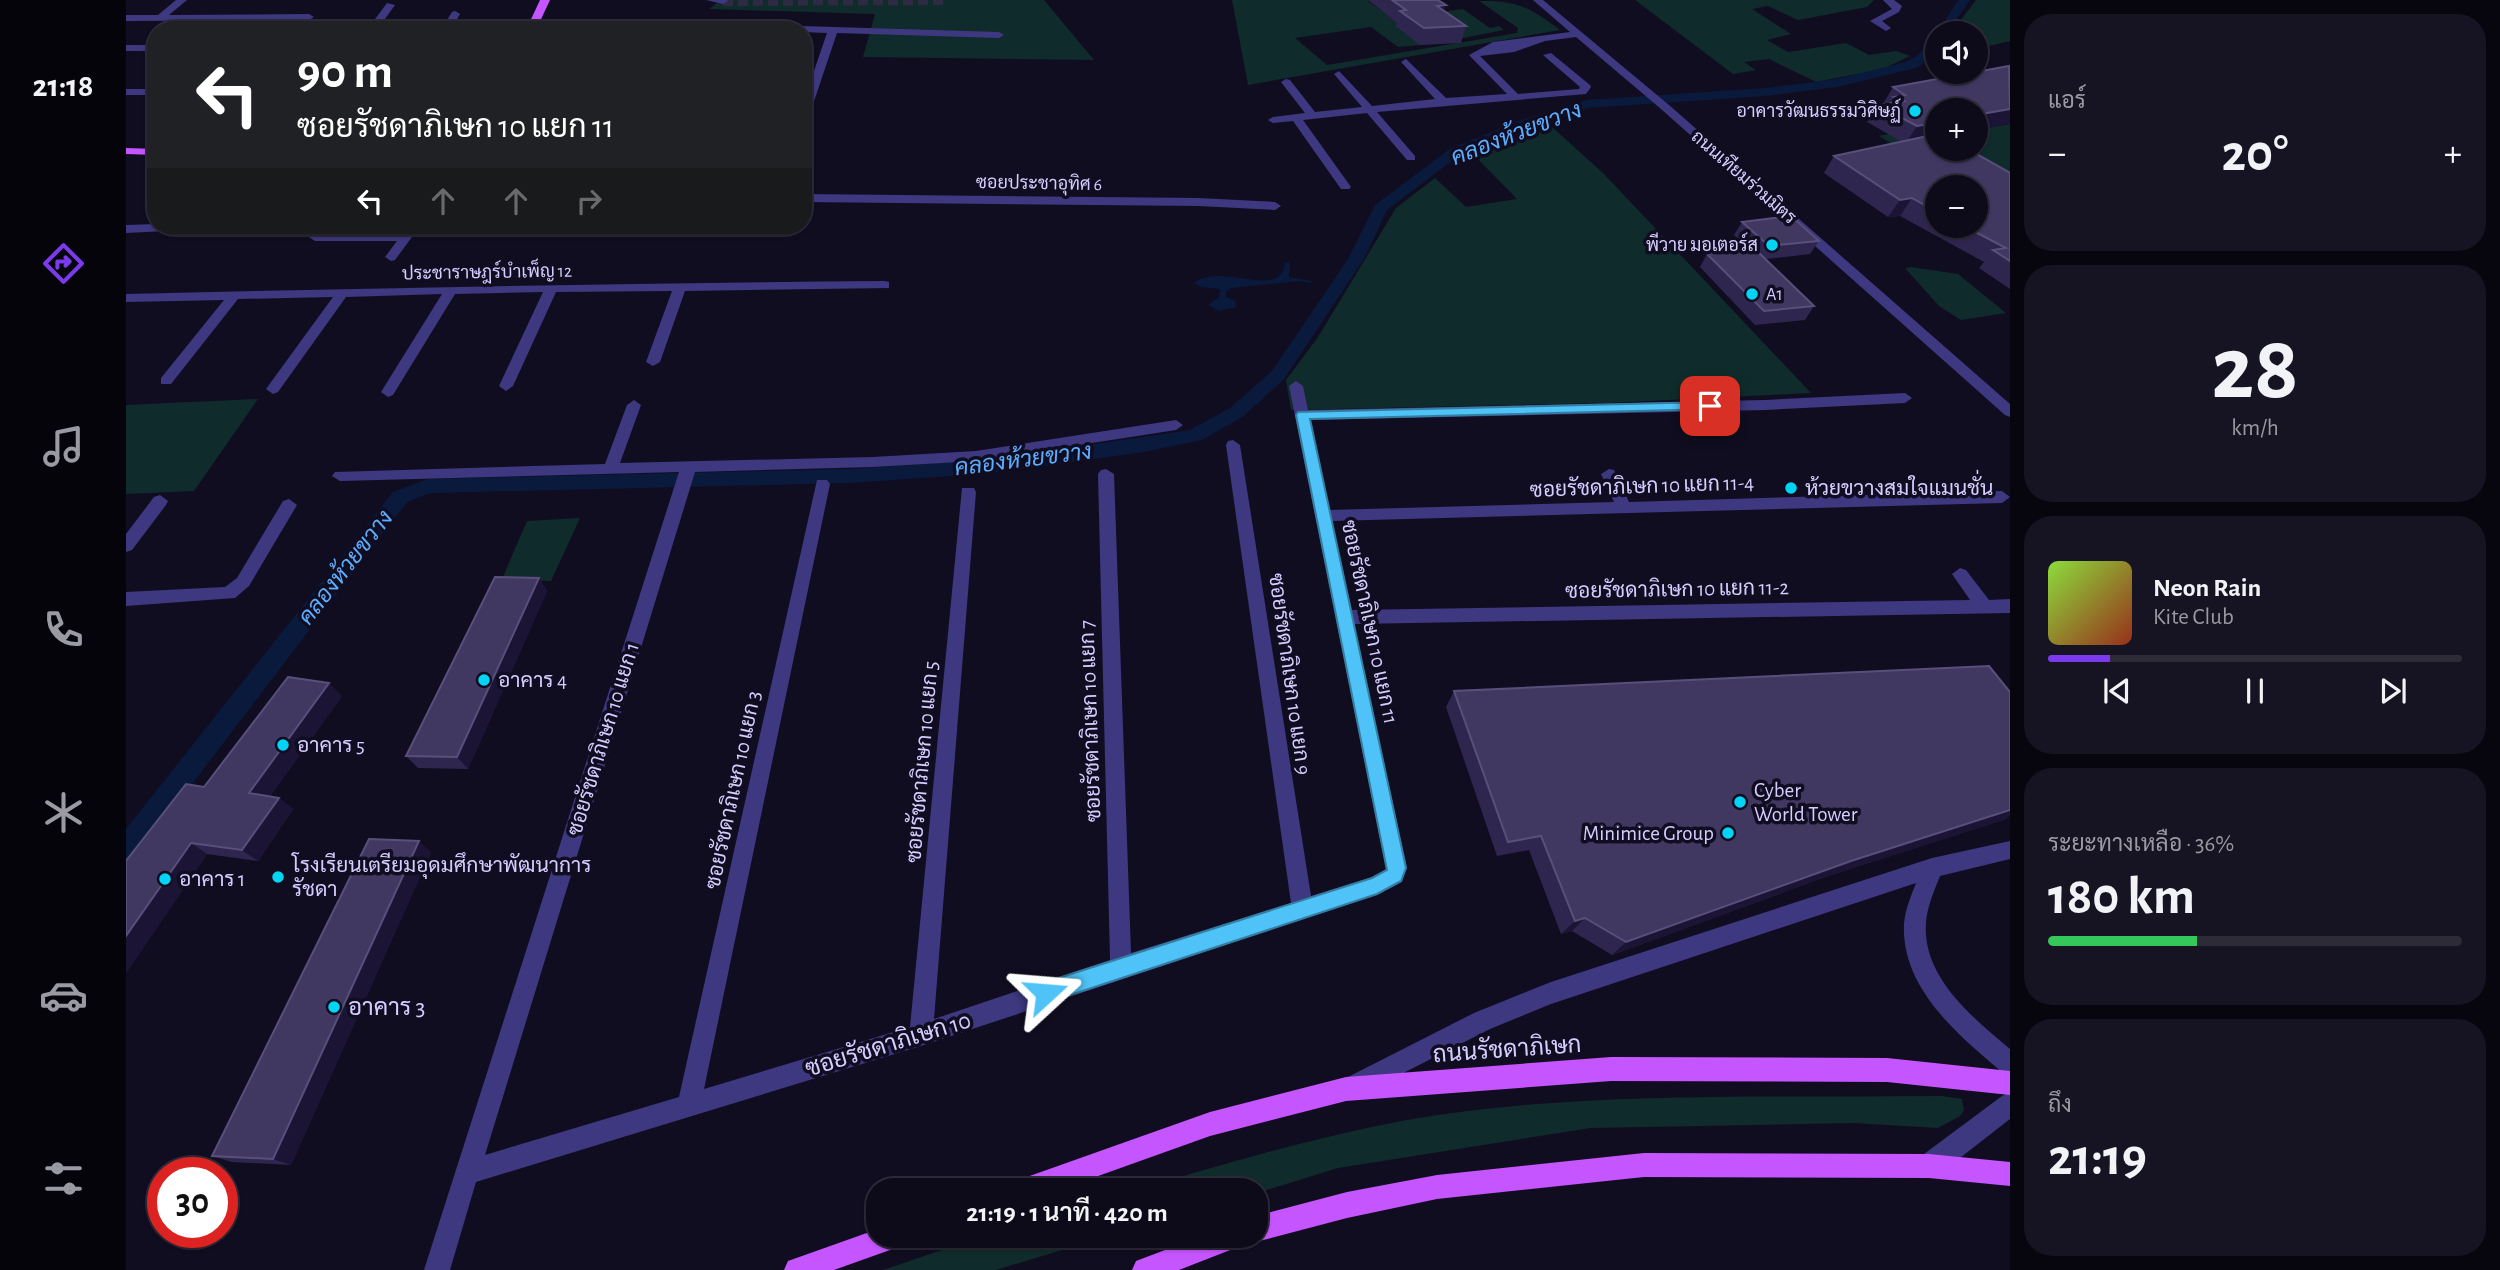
<!DOCTYPE html>
<html lang="th">
<meta charset="utf-8">
<style>
:root{--surface:#0d0a19;--page:#161322;--text:#f1f3f6;--muted:#9a9aa2;--line:#2d2b38;--accent:#7c3aed}
body{margin:0;font-family:"Alegreya Sans",Sarabun,sans-serif;background:var(--page);color:var(--text);height:100vh;display:flex;flex-direction:column;font-size:26px;white-space:nowrap}
*{box-sizing:border-box;margin:0}
p{font-size:23px;color:var(--muted)}
.icon{flex:none;width:38px;height:38px;fill:none;stroke:currentColor;stroke-width:2;stroke-linecap:round;stroke-linejoin:round}
.map{position:relative;flex:1;overflow:hidden}
.sheet{display:flex;flex-direction:column;gap:14px;padding:14px;background:#07060e;width:490px}
.sheet>*{flex:none}
.banner{position:absolute;left:21px;top:21px;width:665px;height:214px;border-radius:28px;box-shadow:0 2px 5px #0004,0 0 0 2px var(--line);background:#202124;color:#fff;overflow:hidden}
.tools{position:absolute;left:1799px;top:21px;display:grid;gap:14px}
.tools a{display:grid;place-items:center;width:63px;height:63px;border-radius:50%;background:var(--surface);box-shadow:0 2px 5px #0004,0 0 0 2px var(--line);font-size:35px}
.speed{position:absolute;left:21px;top:1157px;display:flex;gap:14px;font-size:35px;font-weight:700;text-align:center}
.speed>*{display:grid;place-content:center;width:91px;height:91px;border-radius:50%;background:var(--surface);box-shadow:0 2px 5px #0004,0 0 0 2px var(--line);line-height:1}
.speed .limit{border:10px solid #d22;background:#fff;color:#111}
.pin{position:absolute;display:grid;place-items:center;width:60px;height:60px;color:#fff;margin:-30px;border-radius:14px;box-shadow:0 4px 10px #0006}
.me{position:absolute;width:77px;margin:-38px;rotate:71deg;stroke-linejoin:round;filter:drop-shadow(0 0 5px #0008)}
.turn{display:flex;align-items:center;gap:24px;height:147px;padding:0 35px;font-size:32px}
.turn .icon{width:91px;height:91px;stroke-width:2.5}
.turn b{display:block;font-size:49px;line-height:60px}
.lanes{display:flex;align-items:center;height:66px;padding:0 35px;background:#0003;justify-content:center;gap:35px;direction:ltr}
.lanes .off{opacity:.35}
.big{font-size:52px;font-weight:600;line-height:1.1}
.sheet .card{flex:1;display:flex;flex-direction:column;justify-content:center;gap:10px;min-width:0;padding:0 24px;border-radius:28px;background:var(--page)}
.sheet .dial{align-items:center;gap:0}
.dial b{font-size:91px;line-height:1}
.song{display:flex;align-items:center;gap:21px}
.cover{width:84px;height:84px;border-radius:10px;background:linear-gradient(135deg,hsl(90 70% 55%),hsl(10 70% 35%))}
.played{height:7px;border-radius:4px;background:linear-gradient(90deg,var(--accent) 15%,var(--line) 15%)}
.keys{display:flex;justify-content:space-around;direction:ltr}
.heat{display:flex;justify-content:space-between;align-items:center;font-size:38px;direction:ltr}
.charge{height:10px;border-radius:5px;background:linear-gradient(90deg,#34c759 36%,var(--line) 0)}
.trip{position:absolute;left:740px;top:1178px;width:402px;height:70px;border-radius:28px;background:var(--surface);box-shadow:0 2px 5px #0004,0 0 0 2px var(--line);font-weight:600;line-height:70px;text-align:center}
main{display:flex;flex:1;min-height:0}
.tab-bar{display:flex;flex-direction:column;width:126px;justify-content:space-around;align-items:center;background:#05040a;color:var(--muted)}
.tab-bar .icon{width:49px;height:49px}
.tab-bar .on{color:var(--accent)}
.tab-bar b{font-size:32px;color:var(--text)}
.map>svg:first-child{display:block}
</style>
<main>
<nav class="tab-bar">
<b>21:18</b>
<svg class="icon on" aria-label="directions" viewBox="0 0 24 24"><path d="M12 3l9 9-9 9-9-9zM9 14v-3h6M13 9l2 2-2 2"/></svg>
<svg class="icon" aria-label="music" viewBox="0 0 24 24"><path d="M9 18V5l10-2v13"/><circle cx="6" cy="18" r="3"/><circle cx="16" cy="16" r="3"/></svg>
<svg class="icon" aria-label="phone" viewBox="0 0 24 24"><path d="M5 4h4l2 5-3 2q2 4 5 5l2-3 5 2v4C11 20 4 13 5 4z"/></svg>
<svg class="icon" aria-label="climate" viewBox="0 0 24 24"><path d="M12 3v18M4 7l16 10M4 17L20 7"/></svg>
<svg class="icon" aria-label="car" viewBox="0 0 24 24"><path d="M5 17H2v-5l4-1 3-4h7l3 4 3 1v5h-3M9 17h6M6 11h13"/><circle cx="7" cy="17" r="2"/><circle cx="17" cy="17" r="2"/></svg>
<svg class="icon" aria-label="filters" viewBox="0 0 24 24"><path d="M4 7h16M4 17h16"/><circle cx="9" cy="7" r="2"/><circle cx="15" cy="17" r="2"/></svg>
</nav>
<div class="map">
<svg width="1884" height="1270" viewBox="0 0 1884 1270">
<rect width="100%" height="100%" fill="#110d21"/>
<!-- green -->
<path fill="#102b2b" d="M595 0H918L968 60 737 57 749 14 583 9Z
M1106 0H1244L1242 1 1276 26 1271 28 1294 44 1317 43 1272 47 1245 27 1169 38 1201 65 1391 33 1392 28 1353 1C1392 0 1404 8 1434 30L1122 85Z
M1509 0H1748L1741 7 1672 20 1642 6 1626 9 1665 34 1641 40 1662 52 1720 43 1743 55 1770 51 1784 56 1757 69 1690 82 1643 59 1618 62 1630 70 1607 74Z
M1850 0H1884V41L1850 49V33H1825Z
M1337 9 1364 28 1373 26 1378 30 1327 40 1306 13Z
M1884 124V196L1784 155 1753 136 1763 134 1811 149H1850V130Z
M1426 127 1478 174 1685 393 1482 403 1165 410 1160 380 1192 337 1270 208 1309 178 1340 207 1391 199 1346 153Z
M1785 267 1832 274 1880 313 1835 320 1813 306 1779 268Z
M132 399 68 491 0 494V405Z
M454 518 425 581 376 579 401 521Z
M1816 1096 1836 1099 1838 1110 1834 1116 1812 1128 1727 1123 1464 1128 1212 1168 1131 1193 1130 1190H1009C1098 1164 1189 1137 1281 1120 1454 1090 1641 1098 1816 1096Z
M857 1236H982L870 1270H757Z"/>
<!-- water -->
<path fill="#091a3d" d="M1159 262 1164 263 1163 277 1186 281 1185 283 1173 281 1105 288 1100 292V297L1109 301 1110 307 1093 311 1082 305 1093 297 1094 289 1074 287 1068 283C1096 261 1156 302 1159 262Z"/>
<g fill="none" stroke-linecap="round" stroke-linejoin="round">
<!-- canal -->
<path fill="#091a3d" fill-rule="evenodd" d="M1832 0H1844L1821 33H1811C1811 50 1805 60 1790 68L1711 87 1639 96 1462 108 1408 125 1335 154 1261 210 1238 259 1158 379 1118 416 1076 440 1018 452 866 473 723 483 304 493 281 502 9 859 0 862V829L267 492 302 479 723 469 866 459 1064 430 1104 408 1146 371 1222 259 1249 205 1325 148 1398 119 1461 100 1639 88 1711 79 1780 62 1791 56 1810 35Z"/>
<!-- minor-tunnel -->
<path stroke="#2e2a42" stroke-width="10" stroke-dasharray="10 5" stroke-linecap="butt" d="M597 1 818 0"/>
<!-- minor -->
<path fill="#3e3880" fill-rule="evenodd" d="M50 0H61L43 15 183 14 188 17 183 20 0 21V15H32Z
M580 0H601L602 1 597 4Z
M1407 0H1417L1543 105 1884 404V417L1879 415 1535 109 1450 37 1419 41 1388 52 1354 56 1392 94 1453 89 1454 87 1417 55 1425 53 1464 85 1465 87 1460 94 1251 112 1289 156V160H1281L1241 113 1177 120 1225 187 1223 189H1215L1167 121 1147 123 1142 120 1147 117 1179 113 1155 82 1160 79 1164 80 1189 112 1236 107 1208 74 1213 71 1246 106 1309 99 1277 64 1275 62 1280 59 1320 98 1381 94 1343 55 1367 42 1444 32Z
M1757 0H1768L1776 6 1773 12 1756 21 1765 28 1760 31 1744 21 1766 9Z
M261 3 269 5 251 30H241Z
M329 11 334 14 325 30H315L326 12Z
M406 25H641L873 32 878 35 873 38 711 33 682 119 677 122V103L701 33 677 32V30H403V26Z
M0 45H30V51H0Z
M0 89H30V95H0Z
M677 194 1073 198 1149 202 1155 206 1149 210 1073 206 677 202Z
M30 224V226H65L59 230 0 233V225Z
M282 226H294L269 260 265 261 259 257 271 241H189L183 237 189 233H276Z
M758 281 763 282V288L559 291 534 362 527 366 520 362 546 291 430 292 387 386 380 391 373 386 417 292 329 294 267 395 262 397 255 392 316 294 220 297 152 392 147 394 140 389 207 297 112 299 45 384H35V378L98 300 0 302V294C253 288 505 283 758 281Z
M1170 381 1177 386 1182 410 1639 400 1779 393 1786 398 1779 403 1639 410 1184 420 1204 510 1488 502 1475 474 1483 469 1488 470 1503 502 1876 491 1884 497 1876 503 1206 521 1226 610 1844 600 1826 574 1834 568 1840 570 1863 600 1884 599V613L1228 624 1281 868 1276 882 1251 895 795 1046 350 1182 324 1270H298L553 472 214 481 206 476 209 472 479 464 501 405 508 400 515 405 494 463 747 457 850 451 1050 420 1057 425 1050 430 850 461 747 467 569 472 359 1155 553 1097 691 480H701L704 484 578 1089 784 1027 836 488H848L850 492 808 1019 984 960 972 474 975 470 980 469 988 474 1005 953 1165 903 1100 445 1102 441 1107 440 1114 445 1185 896 1246 877 1260 869 1163 386Z
M34 495 42 501 40 505 6 550 0 552V534L28 497Z
M163 499 171 505 123 586 109 598 0 606V592L99 587 111 578 157 501Z
M1884 841V859L1814 876C1808 891 1801 907 1800 923 1796 977 1846 1017 1884 1049V1076L1876 1072C1832 1035 1775 988 1778 924 1779 910 1785 896 1790 883L1425 1004 1364 1029 1230 1097 1222 1093 1218 1085 1222 1077 1348 1013 1425 982 1806 858Z
M1884 1092V1119L1812 1175 1803 1178 1794 1175 1791 1166 1794 1157 1876 1096Z"/>
<!-- major -->
<path fill="#c555fe" fill-rule="evenodd" d="M414 0H424L410 30H400Z
M0 148 30 149V155L0 154Z
M1485 1057 1761 1058 1884 1071V1095L1761 1082 1485 1081 1220 1101 1084 1136 933 1190H886L889 1181 898 1178 1084 1112 1220 1077Z
M1518 1153 1803 1154 1884 1162V1186L1803 1178 1518 1177 1311 1199 1221 1218 1130 1242 1120 1237 1117 1245 1053 1270H1006L1010 1261 1076 1236H1130V1216L1221 1192 1311 1175Z
M752 1229V1236H782L778 1245 708 1270H658L662 1261Z"/>
</g>
<!-- wall -->
<path fill="#2f264f" fill-rule="evenodd" d="M1242 0H1312L1318 11 1340 26 1335 43 1294 45 1270 27 1271 23Z
M1767 87 1811 110V149L1884 173V289L1853 268 1858 262 1774 216 1762 217 1698 173 1708 156 1776 142 1741 122 1751 105 1757 104ZM1811 187 1850 226H1811Z
M1616 222 1693 241 1684 254 1640 259 1688 306 1679 320 1629 325 1574 267 1581 254 1623 250 1608 235Z
M413 578 421 591 342 769 292 768 280 756Z
M1328 691 1880 819 1705 875 1486 955 1446 931 1435 934 1403 850 1371 856 1320 707Z
M216 696 144 796 153 798 167 809 132 861 81 854 0 973V861L78 787Z
M305 852 165 1165 106 1162 86 1156Z"/>
<!-- shaded-wall -->
<path fill="#1c1435" d="M1320 5 1316 21 1311 6Z
M1884 109V124L1850 130V115Z
M1811 123V138L1779 144 1791 126Z
M1786 198 1774 216 1762 217 1774 200Z
M413 578 421 591 342 769 331 757Z
M203 683 216 696 137 805 123 793Z
M153 798 167 809 132 861 116 850Z
M1884 810V816L1880 819 1705 875 1486 955 1500 942 1725 861Z
M293 841 305 852 165 1165 147 1159Z
M65 843 81 854 0 973V936Z
M1459 918 1446 931 1435 934 1449 921Z"/>
<!-- building -->
<path fill="#413862" stroke="#584f7b" stroke-width="2" d="M1266 0H1312L1320 5 1311 6 1340 26 1298 28 1274 11 1280 10Z
M1883 66 1884 109 1850 115V110H1811V123L1791 126 1751 105 1778 101 1768 97 1779 95 1767 87Z
M1811 134V149H1842L1884 173V261L1867 250 1880 248 1838 226H1850V187H1811V212L1786 198 1774 200 1708 156Z
M1665 216 1693 241 1643 246 1616 222Z
M1629 249 1688 306 1638 311 1581 254Z
M369 577 413 578 331 757 280 756Z
M1863 666 1884 692V810L1725 861 1500 942 1459 918 1449 921 1415 836 1382 842 1328 691Z
M162 677 203 683 123 793 153 798 116 850 65 843 0 936V861L60 784 78 787Z
M243 839 293 841 147 1159 86 1156Z"/>
<!-- route -->
<path fill="#4fc3f7" stroke="#337fa1" stroke-width="2" d="M1584 402 1589 403V409L1184 419 1280 868 1275 881 1251 894 920 1003 913 1000 910 993 913 985 920 982 1246 878 1261 870 1170 415 1172 412Z"/>
<!-- markers -->
<g fill="#02d4f6" stroke="#110d21" stroke-width="2.5">
<circle cx="1789" cy="111" r="7"/>
<circle cx="1646" cy="245" r="7"/>
<circle cx="1626" cy="294" r="7"/>
<circle cx="1665" cy="488" r="7"/>
<circle cx="358" cy="680" r="7"/>
<circle cx="157" cy="745" r="7"/>
<circle cx="1614" cy="802" r="7"/>
<circle cx="1602" cy="833" r="7"/>
<circle cx="152" cy="877" r="7"/>
<circle cx="39" cy="879" r="7"/>
<circle cx="208" cy="1007" r="7"/>
</g>
<g text-anchor="middle" stroke-width="7" stroke-linejoin="round" paint-order="stroke">
<!-- far-poi labels -->
<g font-size="18" fill="#d5cdff" stroke="#110d21" text-anchor="end">
<text x="1775" y="117">อาคารวัฒนธรรมวิศิษฏ์</text>
<text x="1632" y="251">พีวาย มอเตอร์ส</text>
<text x="1640" y="300" text-anchor="start">A1</text>
</g>
<!-- far-street labels -->
<g font-size="18" fill="#d5cdff" stroke="#110d21">
<text transform="translate(1618 177) rotate(41)" y="6">ถนนเทียมร่วมมิตร</text>
<text transform="translate(913 183) rotate(1)" y="6">ซอยประชาอุทิศ 6</text>
<text transform="translate(361 272) rotate(-1)" y="6">ประชาราษฎร์บำเพ็ญ 12</text>
</g>
<!-- street labels -->
<g font-size="21" fill="#d5cdff" stroke="#110d21">
<text transform="translate(1516 486) rotate(-2)" y="7">ซอยรัชดาภิเษก 10 แยก 11-4</text>
<text transform="translate(1551 589) rotate(-1)" y="7">ซอยรัชดาภิเษก 10 แยก 11-2</text>
<text transform="translate(1244 622) rotate(78)" y="7">ซอยรัชดาภิเษก 10 แยก 11</text>
<text transform="translate(1164 674) rotate(82)" y="7">ซอยรัชดาภิเษก 10 แยก 9</text>
<text transform="translate(964 721) rotate(-92)" y="7">ซอยรัชดาภิเษก 10 แยก 7</text>
<text transform="translate(477 739) rotate(-73)" y="7">ซอยรัชดาภิเษก 10 แยก 1</text>
<text transform="translate(796 762) rotate(-85)" y="7">ซอยรัชดาภิเษก 10 แยก 5</text>
<text transform="translate(607 790) rotate(-78)" y="7">ซอยรัชดาภิเษก 10 แยก 3</text>
</g>
<!-- poi labels -->
<g font-size="21" fill="#d5cdff" stroke="#110d21" text-anchor="start">
<text x="1679" y="495">ห้วยขวางสมใจแมนชั่น</text>
<text x="372" y="687">อาคาร 4</text>
<text x="171" y="752">อาคาร 5</text>
<text x="1628" y="797">Cyber<tspan x="1628" dy="24">World Tower</tspan></text>
<text x="1588" y="840" text-anchor="end">Minimice Group</text>
<text x="166" y="872">โรงเรียนเตรียมอุดมศึกษาพัฒนาการ<tspan x="166" dy="24">รัชดา</tspan></text>
<text x="53" y="886">อาคาร 1</text>
</g>
<!-- water labels -->
<g font-size="23" font-style="italic" fill="#5cadfe" stroke="#110d21">
<text transform="translate(1390 133) rotate(-21)" y="8">คลองห้วยขวาง</text>
<text transform="translate(897 459) rotate(-7)" y="8">คลองห้วยขวาง</text>
<text transform="translate(219 567) rotate(-52)" y="8">คลองห้วยขวาง</text>
</g>
<!-- near-poi labels -->
<g font-size="24" fill="#d5cdff" stroke="#110d21" text-anchor="start">
<text x="222" y="1015">อาคาร 3</text>
</g>
<!-- near-street labels -->
<g font-size="24" fill="#d5cdff" stroke="#110d21">
<text transform="translate(762 1044) rotate(-17)" y="8">ซอยรัชดาภิเษก 10</text>
<text transform="translate(1381 1049) rotate(-4)" y="8">ถนนรัชดาภิเษก</text>
</g>
</g>
</svg>
<div class="tools">
<a><svg class="icon" aria-label="sound" viewBox="0 0 24 24"><path d="M4 9h4l5-4v14l-5-4H4zM17 9q2 3 0 6"/></svg></a>
<a>+</a>
<a>−</a>
</div>
<div class="speed"><div class="limit">30</div></div>
<div class="pin" style="left:1584px;top:406px;background:#d93025"><svg class="icon" aria-label="arrive" viewBox="0 0 24 24"><path d="M6 21V4h12l-3 4 3 4H6"/></svg></div>
<svg class="me" style="left:920px;top:993px" viewBox="-20 -20 40 40"><path d="M0-17L14 15 0 8-14 15z" fill="#4fc3f7" stroke="#fff" stroke-width="4"/></svg>
<div class="trip">21:19 · 1 นาที · 420 m</div>
<div class="banner">
<div class="turn"><svg class="icon" aria-label="left" viewBox="0 0 24 24"><path d="M17 20v-9H6M10 6l-5 5 5 5"/></svg><div><b>90 m</b>ซอยรัชดาภิเษก 10 แยก 11</div></div>
<div class="lanes"><svg class="icon" aria-label="left" viewBox="0 0 24 24"><path d="M17 20v-9H6M10 6l-5 5 5 5"/></svg><svg class="icon off" aria-label="ahead" viewBox="0 0 24 24"><path d="M12 20V5M6 11l6-6 6 6"/></svg><svg class="icon off" aria-label="ahead" viewBox="0 0 24 24"><path d="M12 20V5M6 11l6-6 6 6"/></svg><svg class="icon off" aria-label="right" viewBox="0 0 24 24"><path d="M7 20v-9h11M14 6l5 5-5 5"/></svg></div>
</div>
</div>
<section class="sheet">
<div class="card"><p>แอร์</p>
<div class="heat"><a>−</a><b class="big">20°</b><a>+</a></div>
</div>
<div class="card dial"><b>28</b><p>km/h</p></div>
<div class="card">
<div class="song"><i class="cover"></i><div><b>Neon Rain</b><p>Kite Club</p></div></div>
<div class="played"></div>
<div class="keys"><svg class="icon" aria-label="previous" viewBox="0 0 24 24"><path d="M18 5L8 12l10 7zM5 5v14"/></svg><svg class="icon" aria-label="pause" viewBox="0 0 24 24"><path d="M8 5v14M16 5v14"/></svg><svg class="icon" aria-label="next" viewBox="0 0 24 24"><path d="M6 5l10 7-10 7zM19 5v14"/></svg></div>
</div>
<div class="card"><p>ระยะทางเหลือ · 36%</p><b class="big">180 km</b><div class="charge"></div></div>
<div class="card"><p>ถึง</p><b class="big">21:19</b></div>
</section>
</main>
